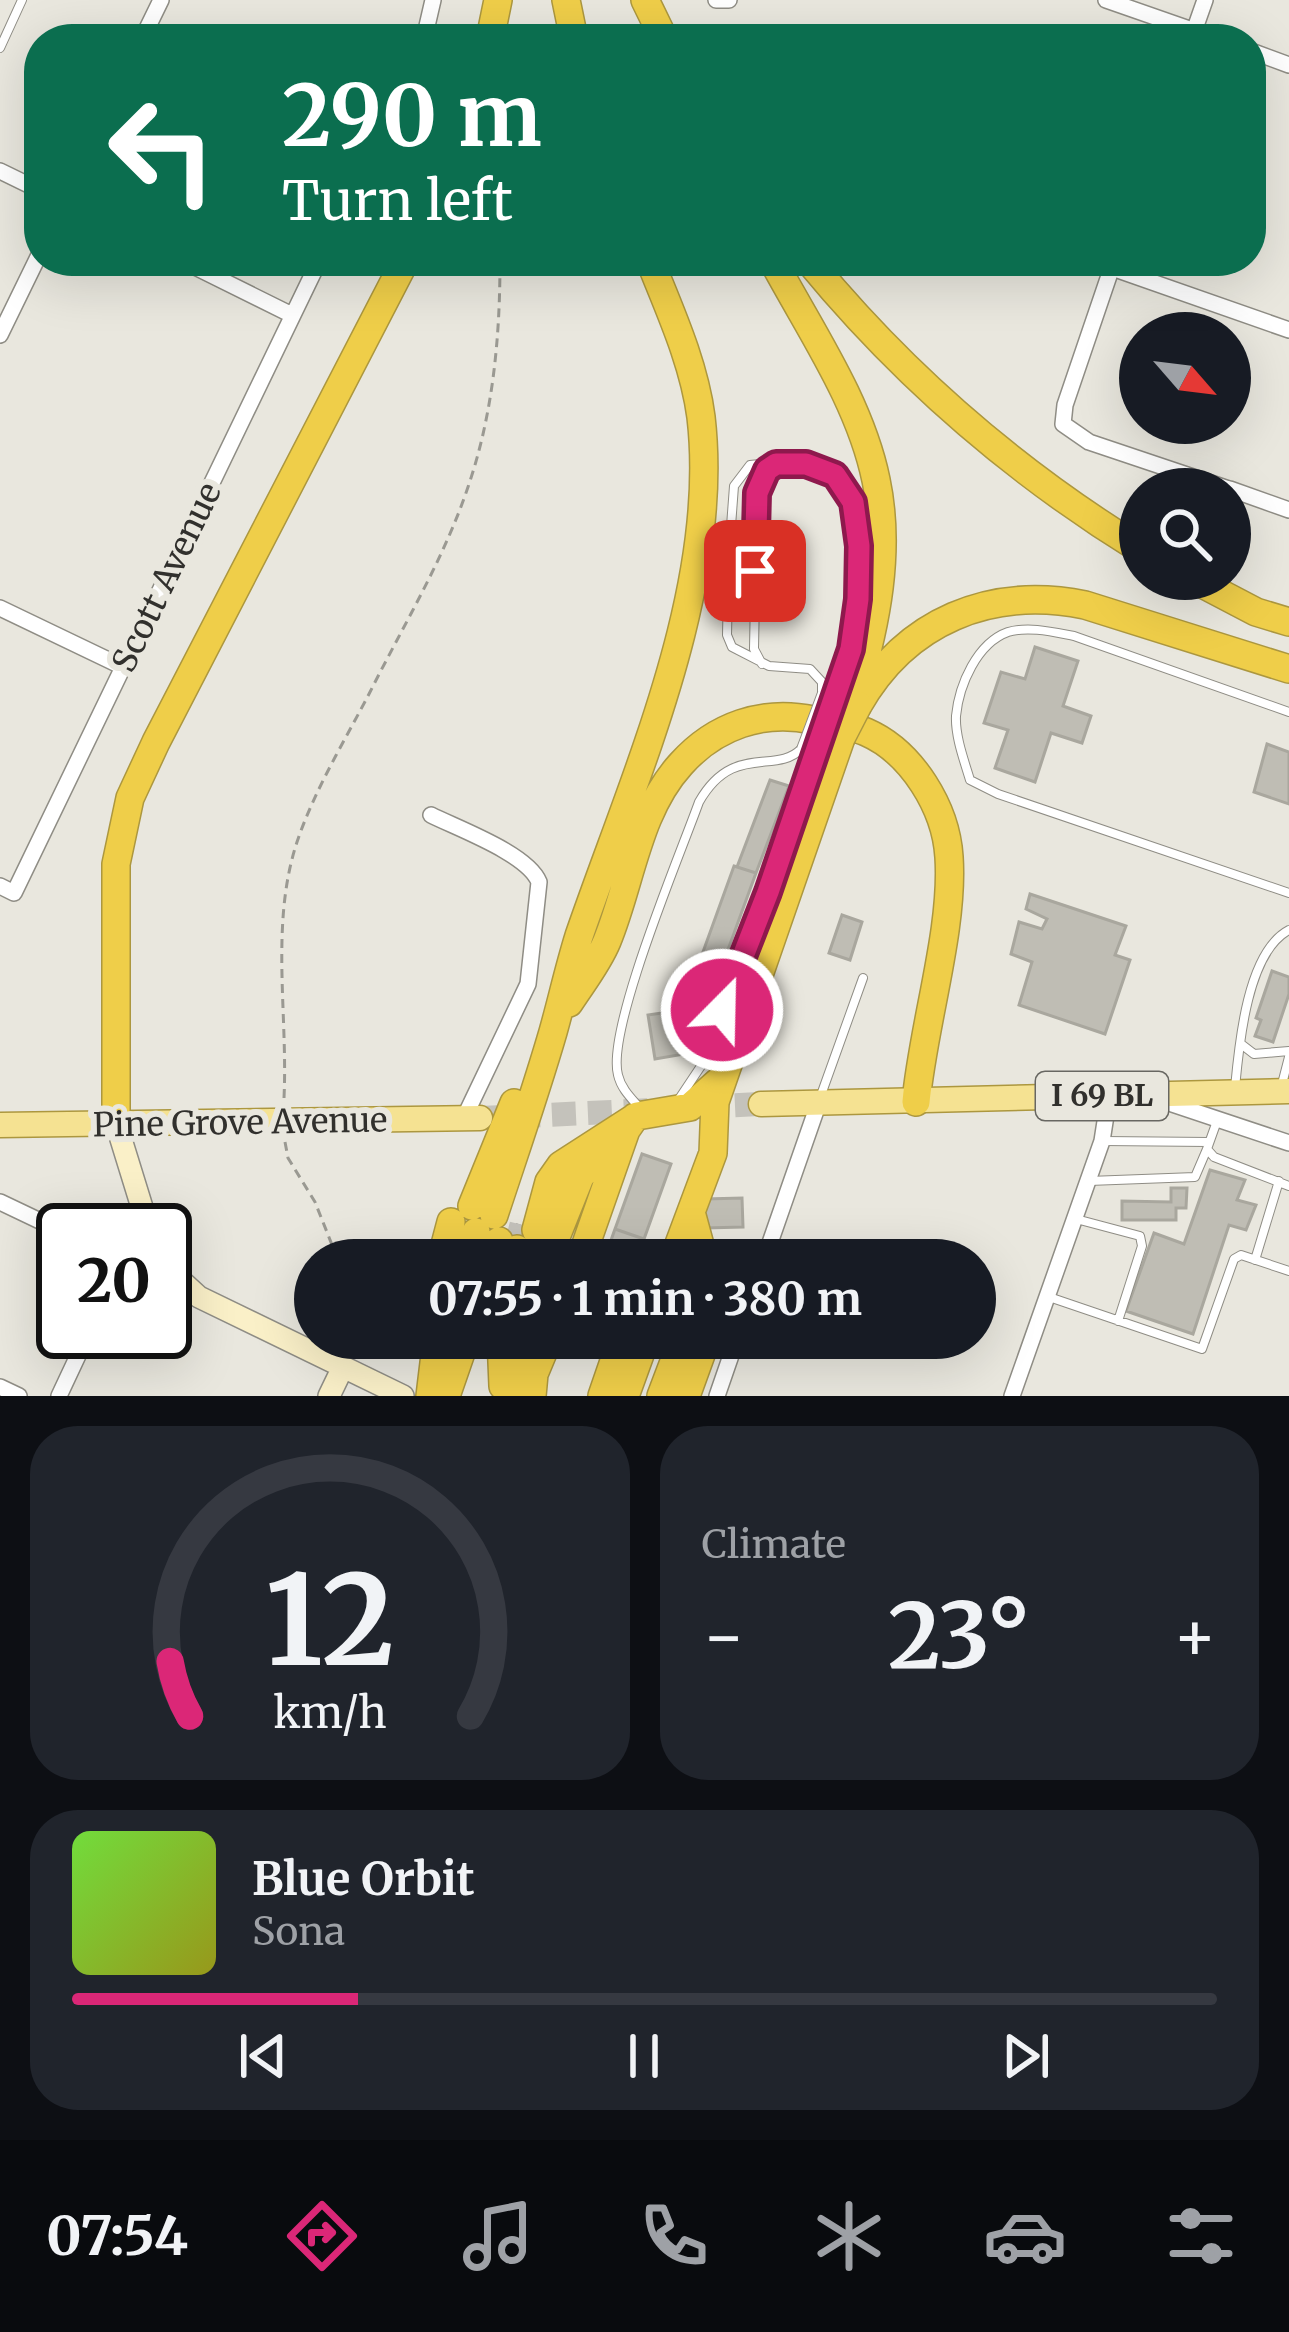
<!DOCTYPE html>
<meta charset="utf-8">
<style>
:root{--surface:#171b24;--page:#20242c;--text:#f1f3f6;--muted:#9ea1a6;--line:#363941;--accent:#db2777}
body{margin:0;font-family:Merriweather,serif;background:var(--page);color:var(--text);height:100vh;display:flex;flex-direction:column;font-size:45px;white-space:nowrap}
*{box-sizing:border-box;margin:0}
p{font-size:39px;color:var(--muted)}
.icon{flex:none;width:66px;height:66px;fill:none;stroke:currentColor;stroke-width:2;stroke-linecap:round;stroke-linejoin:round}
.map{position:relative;height:1396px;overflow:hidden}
.side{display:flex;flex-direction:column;gap:30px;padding:30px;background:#0d0f14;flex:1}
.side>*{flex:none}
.banner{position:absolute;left:24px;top:24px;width:1242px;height:252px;border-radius:48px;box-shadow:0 12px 48px #0002;background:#0b6e4f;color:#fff;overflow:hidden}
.needle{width:78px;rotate:118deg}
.controls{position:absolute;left:1119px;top:312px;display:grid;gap:24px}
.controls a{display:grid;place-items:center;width:132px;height:132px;border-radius:50%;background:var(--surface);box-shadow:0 12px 48px #0002;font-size:60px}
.speed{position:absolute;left:36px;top:1203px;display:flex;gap:24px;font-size:60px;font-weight:700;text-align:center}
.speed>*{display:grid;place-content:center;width:156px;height:156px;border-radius:50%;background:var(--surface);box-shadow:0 12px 48px #0002;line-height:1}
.speed .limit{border:6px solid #111;border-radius:18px;background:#fff;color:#111}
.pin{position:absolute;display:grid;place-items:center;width:102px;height:102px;color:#fff;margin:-51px;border-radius:24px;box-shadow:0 6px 18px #0006}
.me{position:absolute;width:132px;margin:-66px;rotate:23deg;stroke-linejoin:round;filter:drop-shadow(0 0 9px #0008)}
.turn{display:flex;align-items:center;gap:42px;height:252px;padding:0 60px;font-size:54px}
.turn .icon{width:156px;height:156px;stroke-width:2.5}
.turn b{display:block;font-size:84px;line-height:102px}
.big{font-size:90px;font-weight:700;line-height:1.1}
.side .widget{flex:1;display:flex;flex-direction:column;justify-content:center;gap:18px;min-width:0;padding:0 42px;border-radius:48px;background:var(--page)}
.side .dial{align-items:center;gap:0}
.dial svg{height:312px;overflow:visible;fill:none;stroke:var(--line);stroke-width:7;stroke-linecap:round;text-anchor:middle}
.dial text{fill:var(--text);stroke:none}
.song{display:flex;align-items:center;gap:36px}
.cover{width:144px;height:144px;border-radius:18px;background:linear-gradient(135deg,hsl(100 70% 55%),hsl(60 70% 35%))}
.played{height:12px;border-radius:6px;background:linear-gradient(90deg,var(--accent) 25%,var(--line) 25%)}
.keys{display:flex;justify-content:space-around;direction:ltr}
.heat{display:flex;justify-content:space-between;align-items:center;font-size:66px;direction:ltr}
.side .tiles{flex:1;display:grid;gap:30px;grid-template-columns:1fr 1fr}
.widget:last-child{grid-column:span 2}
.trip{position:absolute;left:294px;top:1239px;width:702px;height:120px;border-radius:60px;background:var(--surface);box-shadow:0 12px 48px #0002;font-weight:700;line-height:120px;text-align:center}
.dock{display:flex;height:192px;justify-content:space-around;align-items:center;background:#090b0e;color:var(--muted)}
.dock .icon{width:84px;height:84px}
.dock .selected{color:var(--accent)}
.dock b{font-size:54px;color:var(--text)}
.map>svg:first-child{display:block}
</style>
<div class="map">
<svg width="1289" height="1396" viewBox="0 0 1289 1396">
<rect width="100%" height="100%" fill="#e9e7de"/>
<!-- building -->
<path fill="#bfbdb4" stroke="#a9a79e" stroke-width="3" d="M717 553 743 555 741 589 714 588Z
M1035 647 1078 661 1063 706 1091 716 1082 743 1051 733 1035 782 995 768 1008 730 984 723 1001 672 1025 679Z
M1267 744 1289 752V804L1254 792Z
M770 780 789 786 756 873 737 867Z
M734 866 756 873 703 1018 682 1010Z
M1030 894 1126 926 1115 955 1130 960 1105 1034 1019 1005 1032 962 1011 954 1019 922 1042 929 1047 919 1026 909Z
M842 915 862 922 850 960 829 953Z
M1272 971 1289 977V994L1273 1042 1255 1036 1261 1020 1256 1018Z
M682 1010 703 1018 690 1053 655 1059 648 1015Z
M642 1154 671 1164 644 1239 615 1229Z
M1210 1170 1245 1180 1237 1200 1256 1205 1246 1230 1229 1225 1193 1334 1126 1311 1154 1233 1184 1244Z
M1171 1188H1187L1186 1208H1176V1220H1122V1201L1171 1202Z
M742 1198 743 1227 705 1228V1199Z
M517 1225 606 1256 604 1260H555L509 1244Z
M615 1229 644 1239 637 1260H604Z"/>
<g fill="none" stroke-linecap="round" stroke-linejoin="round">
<!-- primary-tunnel -->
<path stroke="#c4c2bb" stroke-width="24" stroke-dasharray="24 12" stroke-linecap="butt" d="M699 1107 761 1104
M480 1118 652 1110"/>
<!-- highway-tunnel -->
<path stroke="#c4c2bb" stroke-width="27" stroke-dasharray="27 14" stroke-linecap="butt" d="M517 1249 523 1225
M564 1260 570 1242"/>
<defs>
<path id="lane" d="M0 48 22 0
M729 553 734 486 750 465C774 462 812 459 832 474 884 511 853 647 836 698
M728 590 727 635 732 647 769 666 810 669 822 682V693
M762 664 754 649 757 492 763 475 775 465
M1289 712 1074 636C1053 632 1029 626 1008 632 977 643 959 685 956 716 955 736 964 760 970 780L998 794 1289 893
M726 991 768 863 783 836
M1241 1044 1254 1054 1289 1051
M1282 1084 1289 1057
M1235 1088C1239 1045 1247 952 1289 930
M821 1095 863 978
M679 1099 703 1063 742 965 817 750
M638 1106C630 1097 621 1088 618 1075 606 1030 680 855 699 802 733 742 776 775 801 749
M1217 1121 1207 1149 1214 1157 1289 1186
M1103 1141 1209 1142
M1089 1181 1195 1177 1207 1149
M1076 1219 1140 1236 1142 1246 1118 1321
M1255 1260 1279 1181
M1049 1297 1202 1349 1234 1259 1241 1255 1289 1271"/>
<path id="street" d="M716 0H729
M1106 0 1218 39
M1192 37 1205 0
M142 39 161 0
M424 39 433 0
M1251 51 1289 65
M0 171 39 190
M183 261 292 315
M1114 261 1065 405 1063 424 1089 442 1229 489
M1112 268 1289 330
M0 335 39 255
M1230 489 1289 510
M0 608 123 667
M431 815C459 829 528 854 539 882L528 984 464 1118
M0 886 14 893 319 261
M1160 1100 1289 1143
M0 1202 63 1232
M764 1260 819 1102
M0 1387 19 1396
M59 1396 89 1332
M717 1396 737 1338
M1012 1396 1102 1141 1109 1096"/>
<path id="secondary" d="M116 1123 149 1230
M165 1266 199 1297 403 1396
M329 1396 343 1367"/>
<path id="primary" d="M761 1104 1289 1091
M0 1125 480 1118"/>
<path id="highway" d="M566 0 574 39
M645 0 664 39
M490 39 498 0
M773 261C810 330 860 402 876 480 891 551 876 624 856 692
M809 261C902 374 1015 472 1140 549
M1193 579 1256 612 1289 622
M858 705C906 621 990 586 1085 605L1289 669
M569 1003C582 983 598 963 607 941 631 883 637 812 681 764 715 726 763 709 813 720 830 723 850 725 866 732 912 752 946 808 949 857 954 930 923 1025 916 1102
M116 1123V864L130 798 156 742 405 261
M472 1206 514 1103
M691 1212 704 1260
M494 1215C514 1154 535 1094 553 1032 562 1000 569 968 579 936 634 776 721 588 701 417 694 363 670 311 650 261
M536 1230 549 1182 561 1165 637 1116 690 1107 718 1082
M556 1237 580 1177 601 1148
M585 1247 626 1130 635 1117
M441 1260 451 1222
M467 1260 476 1232
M492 1260 499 1241
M515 1260 517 1249
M673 1260 713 1153 715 1102 841 738
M501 1338 503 1386
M430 1396 437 1338
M446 1396 466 1338
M514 1396 525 1338
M532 1396 534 1374 549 1338
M602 1396 622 1338
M625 1396 646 1338
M661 1396 683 1338
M686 1396 707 1338"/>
</defs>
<!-- lane casing -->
<use href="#lane" stroke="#8f8d85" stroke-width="10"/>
<!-- street casing -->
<use href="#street" stroke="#8f8d85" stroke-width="18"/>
<!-- secondary casing -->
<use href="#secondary" stroke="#8f8d85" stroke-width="24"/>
<!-- primary casing -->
<use href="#primary" stroke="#ac973f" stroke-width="27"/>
<!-- highway casing -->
<use href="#highway" stroke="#ac973f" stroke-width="30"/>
<!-- path -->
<path stroke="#9a9992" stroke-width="3" stroke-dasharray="9 6" stroke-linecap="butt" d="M284 1098C288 1013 270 924 297 842 314 791 344 742 369 694 403 626 444 559 468 487 493 414 500 338 500 261
M285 1142 288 1158 315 1202 338 1260"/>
<!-- lane -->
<use href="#lane" stroke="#fff" stroke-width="8"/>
<!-- street -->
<use href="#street" stroke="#fff" stroke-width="15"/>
<!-- secondary -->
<use href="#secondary" stroke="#faf0c8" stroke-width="21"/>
<!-- primary -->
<use href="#primary" stroke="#f5e292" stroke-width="24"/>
<!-- highway -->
<use href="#highway" stroke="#efce49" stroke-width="27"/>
<defs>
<path id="lane-bridge" d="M801 749 822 693
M817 750 836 698"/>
<path id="highway-bridge" d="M841 738 858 705"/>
</defs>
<!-- lane-bridge casing -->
<use href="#lane-bridge" stroke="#8f8d85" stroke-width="10" stroke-linecap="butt"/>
<!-- highway-bridge casing -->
<use href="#highway-bridge" stroke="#ac973f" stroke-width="30" stroke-linecap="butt"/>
<!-- lane-bridge -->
<use href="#lane-bridge" stroke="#fff" stroke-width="8"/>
<!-- highway-bridge -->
<use href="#highway-bridge" stroke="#efce49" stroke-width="27"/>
</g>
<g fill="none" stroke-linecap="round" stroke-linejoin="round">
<defs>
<path id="route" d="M722 1010 768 892 851 649 858 599 859 546 853 502 835 475 806 464H776L767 470 757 493 755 571"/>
</defs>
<!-- route casing -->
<use href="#route" stroke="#8e194d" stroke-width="30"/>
<!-- route -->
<use href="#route" stroke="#db2777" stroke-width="21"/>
</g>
<g text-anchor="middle" stroke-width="12" stroke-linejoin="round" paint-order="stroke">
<!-- shield labels -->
<rect fill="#e9e7de" stroke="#686762" stroke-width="3" x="1036" y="1072" width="132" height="48" rx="9"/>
<g font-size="30" font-weight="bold" fill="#31302d">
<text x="1102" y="1106">I 69 BL</text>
</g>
<!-- street labels -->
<g font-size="33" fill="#31302d" stroke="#e9e7de">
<text transform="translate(166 577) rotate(-64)" y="12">Scott Avenue</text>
<text transform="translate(240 1122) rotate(-1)" y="12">Pine Grove Avenue</text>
</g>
</g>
</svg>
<div class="controls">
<a><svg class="needle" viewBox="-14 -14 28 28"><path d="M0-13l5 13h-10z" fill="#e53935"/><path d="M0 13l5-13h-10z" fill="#9ea1a6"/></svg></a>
<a><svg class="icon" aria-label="search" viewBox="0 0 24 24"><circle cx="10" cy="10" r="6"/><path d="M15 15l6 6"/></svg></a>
</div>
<div class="speed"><div class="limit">20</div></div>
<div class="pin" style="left:755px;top:571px;background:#d93025"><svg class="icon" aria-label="arrive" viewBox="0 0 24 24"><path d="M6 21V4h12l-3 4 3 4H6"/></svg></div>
<svg class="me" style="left:722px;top:1010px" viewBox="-20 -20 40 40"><circle r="17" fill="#db2777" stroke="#fff" stroke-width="3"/><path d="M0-11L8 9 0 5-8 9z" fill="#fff"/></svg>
<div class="trip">07:55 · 1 min · 380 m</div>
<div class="banner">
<div class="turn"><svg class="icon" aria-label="left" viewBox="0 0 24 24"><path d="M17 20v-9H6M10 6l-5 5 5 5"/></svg><div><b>290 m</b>Turn left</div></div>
</div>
</div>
<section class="side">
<div class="tiles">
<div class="widget dial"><svg viewBox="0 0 100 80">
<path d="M14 69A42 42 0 1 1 86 69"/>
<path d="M14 69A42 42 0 0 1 9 55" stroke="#db2777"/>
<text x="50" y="56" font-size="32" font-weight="700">12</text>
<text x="50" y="72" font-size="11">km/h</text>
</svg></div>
<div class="widget"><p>Climate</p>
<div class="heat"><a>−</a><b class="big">23°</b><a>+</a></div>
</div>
<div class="widget">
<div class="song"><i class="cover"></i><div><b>Blue Orbit</b><p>Sona</p></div></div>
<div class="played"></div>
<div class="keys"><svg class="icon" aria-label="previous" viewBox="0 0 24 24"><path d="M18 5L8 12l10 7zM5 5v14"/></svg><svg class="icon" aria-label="pause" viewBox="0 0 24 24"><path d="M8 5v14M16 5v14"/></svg><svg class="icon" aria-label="next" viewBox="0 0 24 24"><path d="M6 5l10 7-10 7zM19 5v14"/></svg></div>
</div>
</div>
</section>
<nav class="dock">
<b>07:54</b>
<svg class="icon selected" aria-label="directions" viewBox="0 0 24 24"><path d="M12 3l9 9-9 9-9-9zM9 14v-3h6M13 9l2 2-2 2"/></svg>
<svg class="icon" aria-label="music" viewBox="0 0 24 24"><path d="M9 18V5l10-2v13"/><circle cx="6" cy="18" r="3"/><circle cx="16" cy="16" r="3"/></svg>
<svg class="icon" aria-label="phone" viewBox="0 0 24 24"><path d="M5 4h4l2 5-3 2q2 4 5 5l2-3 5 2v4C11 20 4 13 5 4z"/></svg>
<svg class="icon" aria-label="climate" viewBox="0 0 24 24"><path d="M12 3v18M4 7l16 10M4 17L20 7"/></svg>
<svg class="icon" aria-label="car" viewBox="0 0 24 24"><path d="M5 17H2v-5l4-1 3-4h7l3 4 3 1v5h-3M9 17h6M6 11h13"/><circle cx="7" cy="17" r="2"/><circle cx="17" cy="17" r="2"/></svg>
<svg class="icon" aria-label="filters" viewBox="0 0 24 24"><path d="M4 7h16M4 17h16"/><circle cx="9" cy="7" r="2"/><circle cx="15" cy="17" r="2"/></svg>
</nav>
